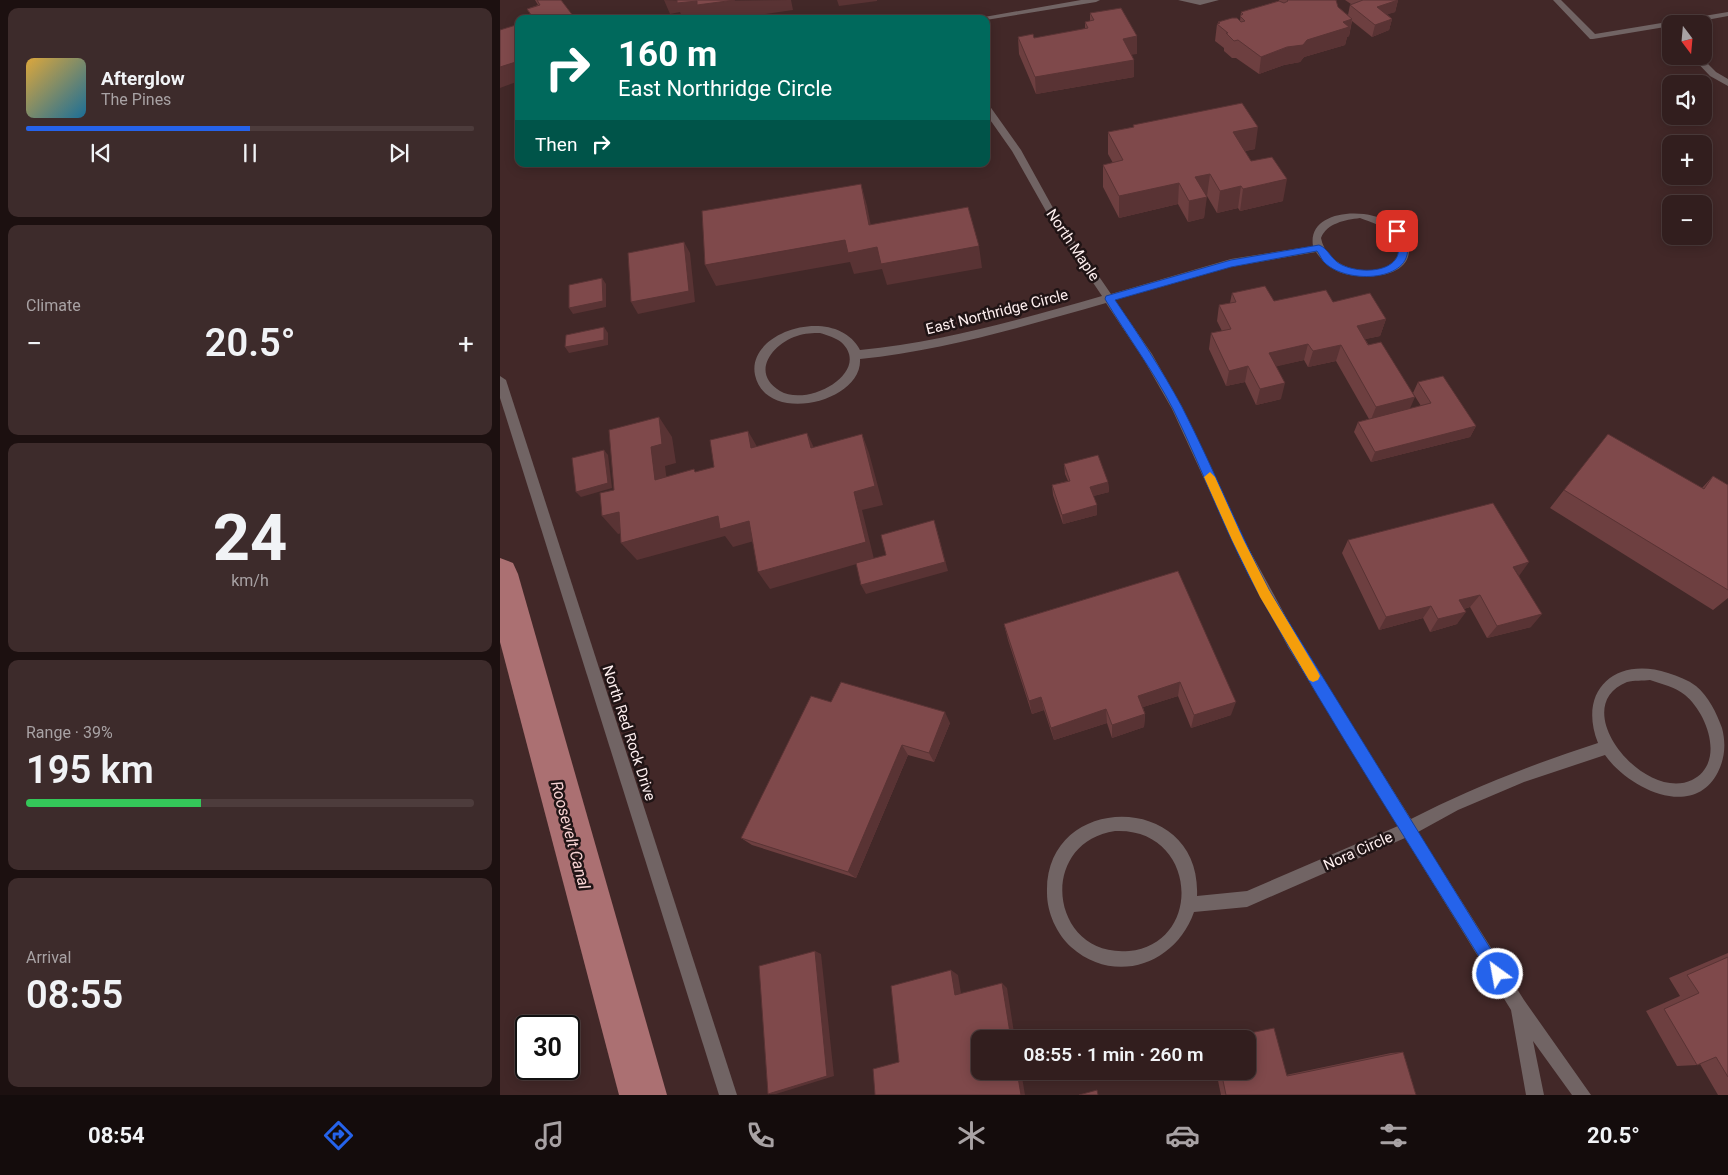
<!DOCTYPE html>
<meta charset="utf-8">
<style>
:root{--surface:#321e1e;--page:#3d2b2b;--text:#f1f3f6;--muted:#a8a2a4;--line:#4d3c3c;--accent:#2563eb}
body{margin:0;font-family:Roboto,sans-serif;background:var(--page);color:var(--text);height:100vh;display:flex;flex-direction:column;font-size:19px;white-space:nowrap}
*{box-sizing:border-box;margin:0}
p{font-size:16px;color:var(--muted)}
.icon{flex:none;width:28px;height:28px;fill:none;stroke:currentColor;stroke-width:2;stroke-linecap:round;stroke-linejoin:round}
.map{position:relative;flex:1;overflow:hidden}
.sheet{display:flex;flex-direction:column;gap:8px;padding:8px;background:#1c1010;width:500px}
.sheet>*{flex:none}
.hud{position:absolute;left:15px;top:15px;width:475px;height:152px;border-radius:10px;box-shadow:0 2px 12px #0003,0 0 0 1px var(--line);background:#00695c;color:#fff;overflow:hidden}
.needle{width:32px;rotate:164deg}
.fabs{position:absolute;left:1162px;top:15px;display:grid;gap:10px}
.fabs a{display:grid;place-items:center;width:50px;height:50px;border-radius:10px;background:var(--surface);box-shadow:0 2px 12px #0003,0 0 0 1px var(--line);font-size:25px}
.speed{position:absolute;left:15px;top:1015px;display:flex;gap:10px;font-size:25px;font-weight:700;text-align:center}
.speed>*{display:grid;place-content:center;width:65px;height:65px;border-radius:50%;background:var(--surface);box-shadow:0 2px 12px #0003,0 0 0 1px var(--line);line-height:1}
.speed .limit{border:2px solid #111;border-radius:8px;background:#fff;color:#111}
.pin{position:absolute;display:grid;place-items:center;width:42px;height:42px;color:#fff;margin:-21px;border-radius:10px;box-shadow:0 2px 8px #0006}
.me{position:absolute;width:55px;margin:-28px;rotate:328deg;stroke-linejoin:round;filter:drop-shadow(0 0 4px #0008)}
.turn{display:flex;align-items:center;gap:18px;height:105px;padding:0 20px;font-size:22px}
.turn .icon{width:65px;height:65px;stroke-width:2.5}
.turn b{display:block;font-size:35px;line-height:42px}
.then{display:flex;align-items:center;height:48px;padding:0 20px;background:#0003;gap:10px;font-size:19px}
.big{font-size:38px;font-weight:600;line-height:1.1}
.sheet .card{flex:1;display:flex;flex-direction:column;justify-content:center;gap:8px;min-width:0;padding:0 18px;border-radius:10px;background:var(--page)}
.sheet .dial{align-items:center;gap:0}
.dial b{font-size:65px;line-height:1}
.song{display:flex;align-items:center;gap:15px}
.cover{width:60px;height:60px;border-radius:8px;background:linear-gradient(135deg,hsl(40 70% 55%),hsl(200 70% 35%))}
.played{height:5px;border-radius:2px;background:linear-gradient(90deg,var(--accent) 50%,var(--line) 50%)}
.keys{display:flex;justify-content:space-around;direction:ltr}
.heat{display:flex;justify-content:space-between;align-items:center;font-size:28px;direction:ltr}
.charge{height:8px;border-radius:4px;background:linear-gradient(90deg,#34c759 39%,var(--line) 0)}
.trip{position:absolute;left:471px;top:1030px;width:285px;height:50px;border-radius:10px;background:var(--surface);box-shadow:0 2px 12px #0003,0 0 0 1px var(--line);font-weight:600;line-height:50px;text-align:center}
.tab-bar{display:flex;height:80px;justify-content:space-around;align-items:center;background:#140c0c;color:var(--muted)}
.tab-bar .icon{width:35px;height:35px}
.tab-bar .current{color:var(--accent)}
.tab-bar b{font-size:22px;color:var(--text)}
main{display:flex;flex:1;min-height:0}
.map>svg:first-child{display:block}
</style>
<main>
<section class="sheet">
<div class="card">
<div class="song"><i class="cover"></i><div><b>Afterglow</b><p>The Pines</p></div></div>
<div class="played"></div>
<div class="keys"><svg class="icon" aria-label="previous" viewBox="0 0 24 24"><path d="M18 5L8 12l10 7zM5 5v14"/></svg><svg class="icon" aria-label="pause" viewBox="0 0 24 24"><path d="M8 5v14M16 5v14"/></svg><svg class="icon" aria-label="next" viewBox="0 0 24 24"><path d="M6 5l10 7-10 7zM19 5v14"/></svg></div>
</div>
<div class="card"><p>Climate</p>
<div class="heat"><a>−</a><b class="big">20.5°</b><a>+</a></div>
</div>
<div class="card dial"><b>24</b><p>km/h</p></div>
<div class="card"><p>Range · 39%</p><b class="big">195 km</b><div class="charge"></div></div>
<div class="card"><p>Arrival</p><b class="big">08:55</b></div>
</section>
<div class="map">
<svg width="1228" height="1095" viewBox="0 0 1228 1095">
<rect width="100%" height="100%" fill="#422828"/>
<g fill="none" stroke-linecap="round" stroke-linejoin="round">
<!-- canal -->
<path fill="#ab7072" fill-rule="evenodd" d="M0 558 13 563 18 574 167 1095H119L0 642Z"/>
<!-- lane -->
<path fill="#716464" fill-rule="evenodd" d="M0 376 6 380 237 1095H219L0 398Z"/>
<!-- street -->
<path fill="#716464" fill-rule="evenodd" d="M581 0H600L596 2 486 20 473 19Z
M678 0H719L700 5Z
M1053 0H1061L1095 34 1228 12V16L1185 24H1171V26L1093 39H1090Z
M1191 56H1200L1216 72 1228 79V86L1210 76Z
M486 104 489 105 521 150 558 217 611 294 731 259 813 246C805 199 909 205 909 250 909 280 858 280 839 272 829 267 822 261 816 252L731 267 615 300 652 354 681 405 743 538 798 639 911 819C971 788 1033 764 1098 743 1077 690 1116 656 1168 673 1178 676 1188 680 1196 686 1209 697 1216 712 1222 728 1226 743 1225 758 1218 772 1193 821 1128 788 1105 755L1024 782 958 810 918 832 1024 1000 1091 1095H1072L1033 1041 1044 1095H1026L1011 1010 905 838 747 907 694 912C676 964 615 986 571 947 557 934 547 913 547 893 544 791 702 791 697 896L747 891 898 826 788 647 734 544 672 409 644 360 606 303C525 326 445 350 360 359 363 402 266 426 255 375 246 331 336 304 360 350 443 342 522 319 602 296L551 220 512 151 486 114ZM860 218C874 223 905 233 898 255 896 259 892 263 888 266 864 278 826 266 821 238 827 223 845 220 860 218ZM320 333C327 335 336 338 341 342 373 371 309 408 280 391 250 373 272 344 297 336 305 333 313 333 320 333ZM1150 680C1162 684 1175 687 1185 695 1207 713 1226 763 1192 780 1144 803 1065 707 1127 682 1134 680 1143 681 1150 680ZM615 831C697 827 705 943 629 951 550 958 536 843 615 831Z"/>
</g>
<!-- wall -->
<path fill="#6d3f40" d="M35 0H61L75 19H33L27 9 38 5Z
M779 0H836L838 7 848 15 850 5 851 4 845 0H898L895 12 887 14 892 19 889 30 872 37 852 21 849 36 847 37 845 45 804 57 800 62 784 65 759 74 736 58H732L724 51V48L715 41 717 24H718V22L740 21 741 12 779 1Z
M590 13 637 36V54H632L634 77 536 94 519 54 518 37 534 38 585 29V22L590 21Z
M633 125 755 149 745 151 751 161 783 201 740 211 738 208 717 213 707 196H706L704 218 688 222 678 204 619 218 603 187V165L613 163 608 154V132L633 127Z
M732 293 774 301 833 302 886 319 880 336 865 339 910 409 921 406 913 393 918 382 976 426 970 437 871 462 854 432 858 422 869 419 836 361 808 367 804 360 776 366 781 399 756 405 745 382 726 386 709 349 711 333 722 331 717 321 719 305 730 303Z
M564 464 608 482 609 492 593 496 597 515 563 524 553 495 552 485 568 481 565 474Z
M1213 476 1228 485V598L1213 610 1050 508 1064 490 1202 488Z
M848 540 1019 576 1031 627 987 638 970 607 964 609 957 624 930 632 923 618 879 630 842 553Z
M678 571 731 715 691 728 678 696 643 707 645 714 644 727 612 738 607 723 554 740 544 710 532 714 508 640 504 624Z
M331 702 450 723 434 762 408 755 356 878 252 845 241 838Z
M1228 953V1095H1218L1200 1064 1197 1065 1177 1066 1146 1011 1180 996 1169 978Z
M903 1052 916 1095H721L716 1071H748L786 1075 891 1053Z"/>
<!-- shaded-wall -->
<path fill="#593334" d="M164 0 197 1 291 0 293 10 230 19H183L180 12 170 14Z
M337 0H377V1L339 6Z
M898 0 895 12 874 19 877 7Z
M852 19 849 36 847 37 845 45 804 57 800 62 784 65 759 74 761 57 807 40 843 22Z
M892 19 889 30 872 37 875 25Z
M637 36V54L623 56V39Z
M634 60V77L536 94 535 77Z
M19 61V81L0 88V67Z
M758 127 755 149 730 154 733 132Z
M710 174 707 196 693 199 695 177Z
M787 179 783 201 740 211 743 189Z
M679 183 678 204 619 218V196Z
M361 184 367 206 375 246 369 225Z
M741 186 738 208 717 213 720 191Z
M707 197 704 218 688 222 689 201Z
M345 240 377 247 479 246 482 268 387 285 382 269 354 274 350 262 216 286 205 265Z
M184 242 190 253 195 302 138 314 131 302Z
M102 278 106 284V307L73 314 69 308Z
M886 319 880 336 852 342 857 326Z
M104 327 108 333V345L69 353 65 347Z
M808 344 804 360 766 369 769 353Z
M841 345 836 361 808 367 813 351Z
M748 366 745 382 726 386 729 371Z
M785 383 781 399 756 405 760 389Z
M915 397 908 413 870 422 876 407Z
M159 417 172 437 176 463 165 466 169 498 155 480 151 447Z
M976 426 970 437 871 462 875 452Z
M248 431 259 450 251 448Z
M307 433 316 452 311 448Z
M362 434 369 453 383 505 362 510 374 559 270 589 258 572 354 492Z
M104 450 108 455 112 488 81 497 76 492Z
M608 482 609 492 590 497V487Z
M597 505V515L563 524 562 515Z
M119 512 134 530 118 534 102 516Z
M218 516 249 521 261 539 233 547 225 536 137 560 121 543Z
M437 530 448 571 366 594 361 585Z
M1029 562 1019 576 1013 567Z
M980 595 970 607 950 613 959 600Z
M931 606 923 618 879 630 886 617Z
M966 612 957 624 930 632 938 619Z
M1042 614 1031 627 987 638 997 626Z
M680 682 678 696 637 709 638 696Z
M541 697 544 710 532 714 529 701Z
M736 702 731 715 691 728 694 715Z
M606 709 607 723 554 740 551 728Z
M445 712 450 723 434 762 429 753Z
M645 714 644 727 612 738V725Z
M402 745 408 755 356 878 348 872Z
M315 951 321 954 334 1076 276 1094H268Z
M451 970 458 975 462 999 455 995Z
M502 983 507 988 515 1039H511Z
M517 1071H521L525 1095H521Z"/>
<!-- building -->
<path fill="#7f494b" stroke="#593334" d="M37 0H61L74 17 69 19H34L27 9 40 5Z
M177 0H235L197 5V1L177 3Z
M787 0H836L838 7 852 19 843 22 849 27 807 40 803 45 787 47 761 57 738 40 734 41 726 33H728L717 24 720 23 718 22 732 18H737L741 22 745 21 740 16 743 14 741 12 779 1 784 3 788 1Z
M863 0H898L877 7 892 19 875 25 850 5Z
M621 8 637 36 623 39 634 60 535 77 518 37 533 34 534 38 588 28 585 22 594 20 590 13Z
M19 24V61L0 67V30Z
M742 103 758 127 733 132 751 161 772 157 787 179 743 189 741 186 720 191 710 174 695 177 707 197 689 201 679 183 619 196 603 165 623 160 608 132 634 127 633 125Z
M361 184 369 225 468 207 479 246 381 264 377 247 348 253 345 240 205 265 202 211Z
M184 242 189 291 131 302 128 253Z
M102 278 103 301 69 308V285Z
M765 286 774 301 826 290 833 302 870 293 886 319 857 326 868 345 881 342 915 397 876 407 841 345 813 351 808 344 769 353 785 383 760 389 748 366 729 371 711 333 731 329 719 305 736 302 732 293Z
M104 327V340L65 347 66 335Z
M943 376 976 426 875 452 858 422 931 403 918 382Z
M159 417 162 444 151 447 155 480 194 469 195 472 214 467 210 440 248 431 251 448 307 433 311 448 362 434 375 486 354 492 366 542 258 572 249 521 220 529 218 516 121 543 119 512 102 516 100 493 114 490 109 430Z
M1108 434 1204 489 1213 476 1228 485V590L1064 490Z
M104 450 108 483 76 492 72 458Z
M598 455 608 482 590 487 597 505 562 515 552 485 570 481 564 464Z
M993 503 1029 562 1013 567 1042 614 997 626 980 595 959 600 966 612 938 619 931 606 886 617 848 540Z
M434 520 445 562 361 585 356 563 386 555 381 535Z
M678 571 736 702 694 715 680 682 638 696 645 714 612 725 606 709 551 728 541 697 529 701 504 624Z
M341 682 445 712 429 753 402 745 348 872 241 838 311 696 331 702Z
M315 951 327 1076 268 1094 259 966Z
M1228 957V1077L1216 1057 1197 1065 1164 1009 1199 993 1187 975Z
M451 970 455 995 502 983 511 1039H480V1071H517L521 1095H375L373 1069 399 1062 391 986Z
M774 1028 787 1076 903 1052 916 1095H726L721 1071H748V1039H721Z
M597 1090 598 1095H579Z"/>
<!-- route -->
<path fill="#2563eb" stroke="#184099" d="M897 228 900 229C932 278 854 288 826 264 822 261 820 255 817 251L731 267 615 300C639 335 662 370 682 407 713 467 738 530 769 590L1003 969 1005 974 1003 979 998 981 993 979C915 853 834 728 761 598 727 538 704 472 673 409 653 370 627 336 605 299L606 296 731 260 819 245C828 248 831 260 842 265 868 277 916 269 892 231Z"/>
<!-- slow -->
<path fill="#f59e0b" d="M710 472 715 477 743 539 769 590 818 672 820 676 818 680 813 682 809 680 760 597 732 540 704 477Z"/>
<g text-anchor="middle" stroke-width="5" stroke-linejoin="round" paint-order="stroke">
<!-- street labels -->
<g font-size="15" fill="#fff0f0" stroke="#201415">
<text transform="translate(573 245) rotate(56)" y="5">North Maple</text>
<text transform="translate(497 312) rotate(-14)" y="5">East Northridge Circle</text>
<text transform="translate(129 733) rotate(72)" y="5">North Red Rock Drive</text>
<text transform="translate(858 851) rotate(-24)" y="5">Nora Circle</text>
</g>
<!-- water labels -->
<g font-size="16" font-style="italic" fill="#fad5d5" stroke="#201415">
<text transform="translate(71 835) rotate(75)" y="6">Roosevelt Canal</text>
</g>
</g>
</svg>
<div class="fabs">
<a><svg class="needle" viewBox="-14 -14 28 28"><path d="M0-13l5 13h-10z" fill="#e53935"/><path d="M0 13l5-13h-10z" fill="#a8a2a4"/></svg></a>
<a><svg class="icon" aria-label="sound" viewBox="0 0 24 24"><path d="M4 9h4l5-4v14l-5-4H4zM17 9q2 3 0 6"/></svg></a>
<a>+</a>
<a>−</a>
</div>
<div class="speed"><div class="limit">30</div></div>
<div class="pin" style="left:897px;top:231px;background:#d93025"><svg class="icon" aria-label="arrive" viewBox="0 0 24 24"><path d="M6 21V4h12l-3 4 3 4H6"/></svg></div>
<svg class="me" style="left:998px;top:974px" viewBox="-20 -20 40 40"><circle r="17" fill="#2563eb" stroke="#fff" stroke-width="3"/><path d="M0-11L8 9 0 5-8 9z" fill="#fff"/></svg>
<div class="trip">08:55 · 1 min · 260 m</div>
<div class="hud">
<div class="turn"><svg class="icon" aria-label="right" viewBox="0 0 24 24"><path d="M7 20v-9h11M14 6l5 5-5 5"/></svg><div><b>160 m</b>East Northridge Circle</div></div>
<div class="then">Then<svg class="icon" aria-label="right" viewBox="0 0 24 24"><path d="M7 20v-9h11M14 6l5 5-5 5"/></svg></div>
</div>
</div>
</main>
<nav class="tab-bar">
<b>08:54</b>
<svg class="icon current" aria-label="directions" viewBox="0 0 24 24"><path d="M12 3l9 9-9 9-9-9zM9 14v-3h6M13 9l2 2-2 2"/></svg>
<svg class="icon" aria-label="music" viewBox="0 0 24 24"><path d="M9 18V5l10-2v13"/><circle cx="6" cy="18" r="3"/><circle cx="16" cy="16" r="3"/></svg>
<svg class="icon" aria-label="phone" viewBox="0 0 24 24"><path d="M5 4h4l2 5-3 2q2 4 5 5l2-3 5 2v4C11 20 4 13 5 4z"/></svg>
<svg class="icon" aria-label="climate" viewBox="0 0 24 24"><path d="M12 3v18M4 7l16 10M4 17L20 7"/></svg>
<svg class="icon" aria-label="car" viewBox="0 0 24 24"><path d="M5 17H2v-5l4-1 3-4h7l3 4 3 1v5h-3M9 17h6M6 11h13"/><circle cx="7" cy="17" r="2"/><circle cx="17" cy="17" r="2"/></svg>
<svg class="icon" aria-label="filters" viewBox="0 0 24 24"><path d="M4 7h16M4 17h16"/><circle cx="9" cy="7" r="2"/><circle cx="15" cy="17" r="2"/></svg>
<b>20.5°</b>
</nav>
